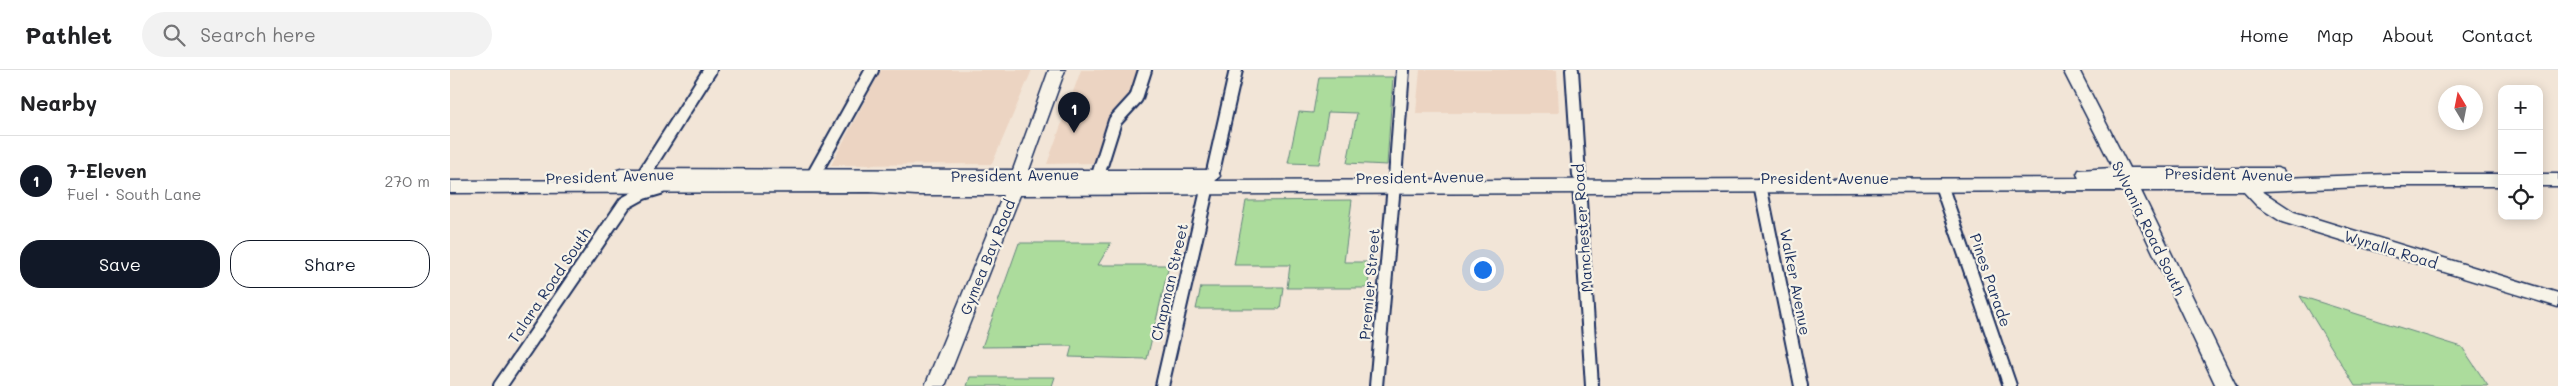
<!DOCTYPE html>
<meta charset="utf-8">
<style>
:root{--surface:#fff;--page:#f2f2f2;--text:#202124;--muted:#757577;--line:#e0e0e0;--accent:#111827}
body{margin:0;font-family:Mali,sans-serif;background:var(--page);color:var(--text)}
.controls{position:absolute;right:15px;top:15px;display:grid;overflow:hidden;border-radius:10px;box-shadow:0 2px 12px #0003}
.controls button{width:45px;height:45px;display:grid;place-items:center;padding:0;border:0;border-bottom:1px solid var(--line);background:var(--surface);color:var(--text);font:25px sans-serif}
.compass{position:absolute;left:1988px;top:15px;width:45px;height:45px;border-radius:50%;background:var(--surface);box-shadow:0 2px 12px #0003;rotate:350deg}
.you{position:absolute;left:1032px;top:199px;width:18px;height:18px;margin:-12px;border:4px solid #fff;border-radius:50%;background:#1a73e8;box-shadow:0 0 0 8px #1a73e833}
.badge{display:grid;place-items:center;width:32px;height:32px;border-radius:50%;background:var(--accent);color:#fff;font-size:16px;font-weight:700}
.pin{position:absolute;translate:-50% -41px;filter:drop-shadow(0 1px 2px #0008)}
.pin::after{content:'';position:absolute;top:26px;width:18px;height:15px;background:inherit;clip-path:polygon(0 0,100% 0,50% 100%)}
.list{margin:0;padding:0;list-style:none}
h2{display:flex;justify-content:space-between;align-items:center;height:65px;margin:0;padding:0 20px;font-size:21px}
h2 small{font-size:16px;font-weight:400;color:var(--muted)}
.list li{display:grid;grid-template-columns:32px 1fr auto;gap:15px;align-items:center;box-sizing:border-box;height:90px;padding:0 20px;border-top:1px solid var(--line)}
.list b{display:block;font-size:19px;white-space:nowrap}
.list p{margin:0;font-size:16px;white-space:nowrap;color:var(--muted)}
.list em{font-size:16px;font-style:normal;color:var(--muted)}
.actions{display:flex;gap:10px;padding:15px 20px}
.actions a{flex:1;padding:11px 0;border:1px solid var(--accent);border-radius:20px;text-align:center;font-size:18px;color:var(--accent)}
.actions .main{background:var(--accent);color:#fff}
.icon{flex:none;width:28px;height:28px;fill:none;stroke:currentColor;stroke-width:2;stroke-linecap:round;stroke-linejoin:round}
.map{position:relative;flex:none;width:2108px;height:316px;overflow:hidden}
header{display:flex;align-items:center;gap:30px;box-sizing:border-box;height:70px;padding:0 25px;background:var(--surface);border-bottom:1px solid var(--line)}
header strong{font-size:24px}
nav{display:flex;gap:28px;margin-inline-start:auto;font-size:18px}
.search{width:350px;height:45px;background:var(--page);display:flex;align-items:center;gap:12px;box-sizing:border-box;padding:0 18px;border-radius:28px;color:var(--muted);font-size:19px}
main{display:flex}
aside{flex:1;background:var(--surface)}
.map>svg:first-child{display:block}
</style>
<header>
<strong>Pathlet</strong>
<div class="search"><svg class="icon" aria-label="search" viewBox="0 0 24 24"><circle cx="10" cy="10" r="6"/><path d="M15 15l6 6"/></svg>Search here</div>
<nav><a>Home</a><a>Map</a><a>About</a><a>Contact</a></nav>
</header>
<main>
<aside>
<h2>Nearby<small></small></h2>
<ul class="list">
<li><span class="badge">1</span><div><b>7-Eleven</b><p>Fuel · South Lane</p></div><em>270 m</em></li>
</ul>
<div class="actions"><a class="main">Save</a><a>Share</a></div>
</aside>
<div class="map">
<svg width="2108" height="316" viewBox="0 0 2108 316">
<rect width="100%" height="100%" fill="#f2e5d7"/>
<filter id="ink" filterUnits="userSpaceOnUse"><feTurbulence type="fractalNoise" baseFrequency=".02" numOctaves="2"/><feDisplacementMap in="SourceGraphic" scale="10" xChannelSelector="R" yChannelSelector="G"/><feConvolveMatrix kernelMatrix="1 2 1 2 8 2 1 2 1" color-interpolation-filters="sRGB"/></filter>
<g filter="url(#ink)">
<path fill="#ecd4c2" d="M 431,0 L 582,0 L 542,94 L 381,95 Z
M 631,0 L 690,0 L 682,26 L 663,42 L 646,93 L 597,94 Z
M 970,0 L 1107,0 L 1109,43 L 966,43 Z"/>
<path fill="#acdc9c" stroke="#64867d" d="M 869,7 L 943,7 L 937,95 L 897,93 L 907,43 L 878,42 L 869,94 L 838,93 L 849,42 L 863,43 Z
M 902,130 L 894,192 L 920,192 L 918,218 L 837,218 L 840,195 L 784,195 L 796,131 Z
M 569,173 L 661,173 L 648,195 L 719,195 L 697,289 L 619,287 L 622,276 L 532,277 Z
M 751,217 L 833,217 L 830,239 L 746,239 Z
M 1850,226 L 2012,277 L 2038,316 L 1905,316 Z
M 520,307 L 605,307 L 602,316 L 517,316 Z"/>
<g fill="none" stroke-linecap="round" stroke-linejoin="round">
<g stroke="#1b2f5e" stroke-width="16">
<path id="street" d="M 1122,0 L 1129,105
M 194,104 L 260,0
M 364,104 L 422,0
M 648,105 L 665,51 L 686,28 L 695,0
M 762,106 L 786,0
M 945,108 L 953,0
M 1129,115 L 1142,316
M 1310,115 L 1351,316
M 1491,115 L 1560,316
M 50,316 L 175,133 L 193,123 L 210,118
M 712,316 L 758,116
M 926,316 L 944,115"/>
</g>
<g stroke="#1b2f5e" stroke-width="3">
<path id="secondary" d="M 599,0 L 615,0 L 579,100 L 762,100 L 768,102 L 770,106 L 764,111 L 1629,108 L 1627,104 L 1629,100 L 1663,98 L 1613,0 L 1629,0 L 1679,98 L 1827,98 L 1833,100 L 1835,104 L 1833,108 L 1939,104 L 2052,104 L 2052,116 L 1939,116 L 1812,121 L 1844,142 L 2108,223 L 2108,237 L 1832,152 L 1807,136 L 1793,121 L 1691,121 L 1786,316 L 1766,316 L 1674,121 L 570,125 L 495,316 L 475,316 L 553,125 L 466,125 L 420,122 L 0,123 L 0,111 L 169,110 L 163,105 L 165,101 L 171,99 L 563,100 Z
M 2089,104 L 2108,104 L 2108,116 L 2089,116 Z"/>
</g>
<use href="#street" stroke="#f7f3e8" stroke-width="12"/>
<use href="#secondary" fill="#f7f3e8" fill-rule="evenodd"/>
</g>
</g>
<g text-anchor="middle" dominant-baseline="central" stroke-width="4.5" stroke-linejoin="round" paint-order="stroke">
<g font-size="15" fill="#1b2f5e" stroke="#f7f3e8">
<text transform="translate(1779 104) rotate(1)">President Avenue</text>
<text transform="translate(565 105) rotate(-1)">President Avenue</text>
<text transform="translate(160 106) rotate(-2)">President Avenue</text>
<text transform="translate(970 107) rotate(-1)">President Avenue</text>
<text x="1375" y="108">President Avenue</text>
<text transform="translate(1132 158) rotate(-94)">Manchester Road</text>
<text transform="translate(1699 158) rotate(64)">Sylvania Road South</text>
<text transform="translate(1941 179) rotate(17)">Wyralla Road</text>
<text transform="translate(537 187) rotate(-68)">Gymea Bay Road</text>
<text transform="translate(1541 210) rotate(71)">Pines Parade</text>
<text transform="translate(719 212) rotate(-77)">Chapman Street</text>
<text transform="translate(1346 212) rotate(79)">Walker Avenue</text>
<text transform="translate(919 214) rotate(-85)">Premier Street</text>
<text transform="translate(99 215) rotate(-56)">Talara Road South</text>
</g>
</g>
</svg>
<div class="controls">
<button>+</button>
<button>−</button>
<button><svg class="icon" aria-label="locate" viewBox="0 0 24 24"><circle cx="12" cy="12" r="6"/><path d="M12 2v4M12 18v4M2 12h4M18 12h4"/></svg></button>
</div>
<svg class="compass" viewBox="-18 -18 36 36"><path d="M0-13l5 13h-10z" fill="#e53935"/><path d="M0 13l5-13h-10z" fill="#757577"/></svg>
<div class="you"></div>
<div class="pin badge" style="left:624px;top:63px">1</div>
</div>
</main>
